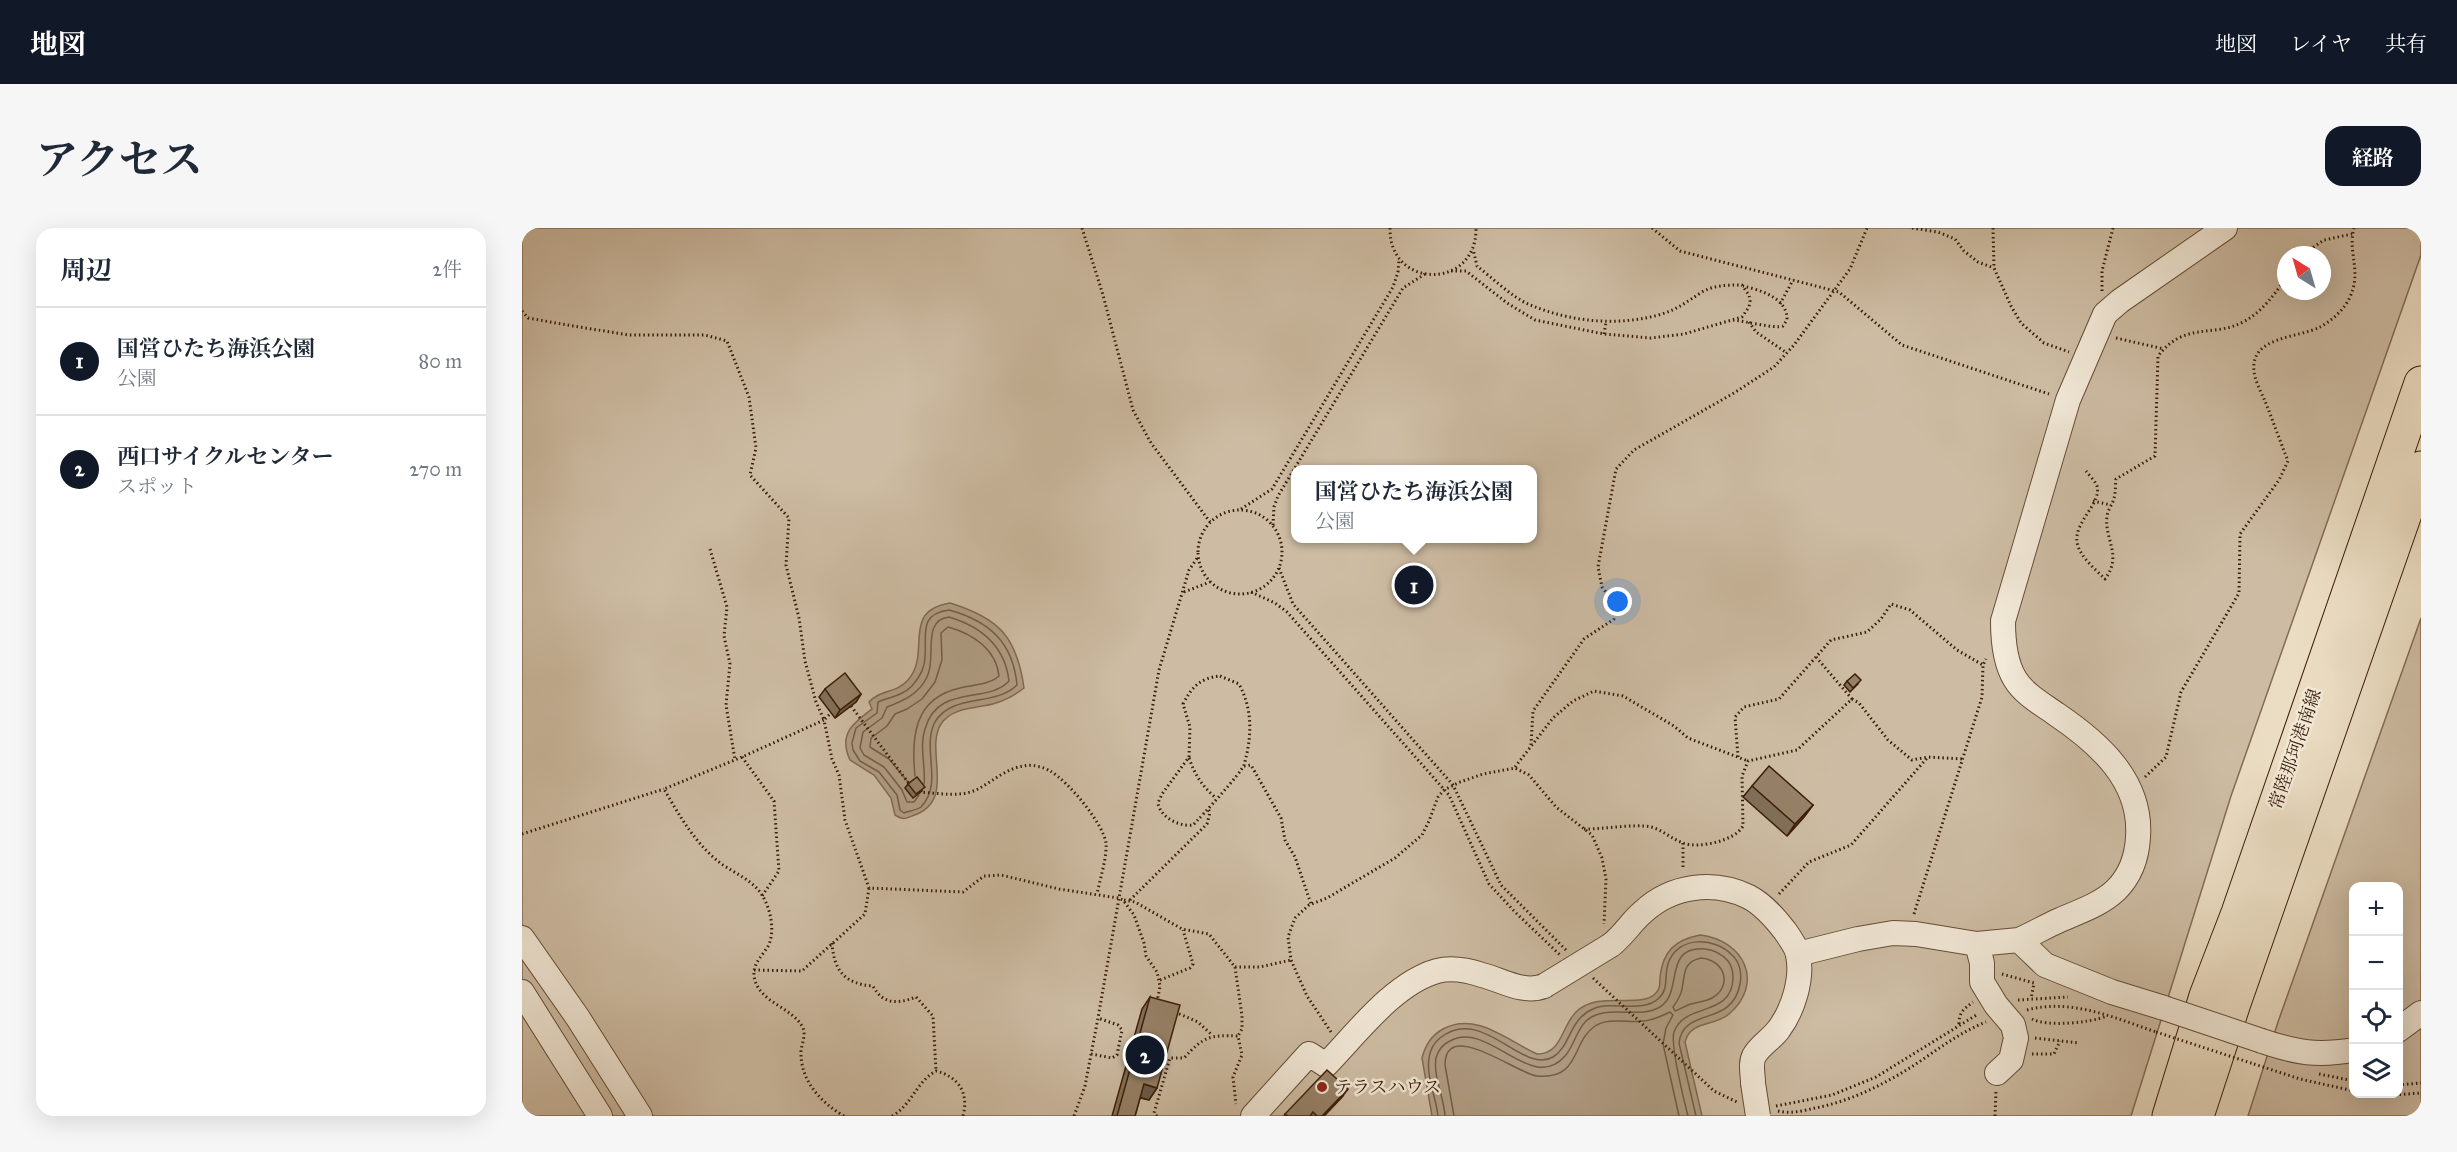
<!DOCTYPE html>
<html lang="ja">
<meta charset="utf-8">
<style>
:root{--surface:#fff;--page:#f6f6f7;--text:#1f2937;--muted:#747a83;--line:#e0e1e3;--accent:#111827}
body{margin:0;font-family:"IM FELL Great Primer","Noto Serif JP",serif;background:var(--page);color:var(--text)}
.controls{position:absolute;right:18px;bottom:18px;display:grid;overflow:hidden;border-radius:12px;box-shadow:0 6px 24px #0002}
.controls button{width:54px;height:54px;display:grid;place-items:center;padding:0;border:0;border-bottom:2px solid var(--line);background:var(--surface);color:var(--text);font:30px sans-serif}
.compass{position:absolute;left:1755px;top:18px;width:54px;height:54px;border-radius:50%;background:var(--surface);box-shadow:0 6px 24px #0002;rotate:323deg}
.you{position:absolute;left:1096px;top:374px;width:21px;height:21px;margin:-15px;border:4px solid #fff;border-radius:50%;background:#1a73e8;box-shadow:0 0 0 9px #1a73e833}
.badge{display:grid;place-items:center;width:39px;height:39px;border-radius:50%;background:var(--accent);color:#fff;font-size:20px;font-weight:700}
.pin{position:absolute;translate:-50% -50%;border:3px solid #fff;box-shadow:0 2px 6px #0006}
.popup{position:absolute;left:769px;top:237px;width:246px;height:78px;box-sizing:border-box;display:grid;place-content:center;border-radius:12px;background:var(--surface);filter:drop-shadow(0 2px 4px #0005);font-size:20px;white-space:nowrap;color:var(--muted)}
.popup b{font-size:22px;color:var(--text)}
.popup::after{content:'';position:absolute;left:50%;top:100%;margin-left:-12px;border:12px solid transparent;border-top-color:var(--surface)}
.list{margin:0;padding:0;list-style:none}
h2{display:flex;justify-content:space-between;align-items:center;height:78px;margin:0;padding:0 24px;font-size:26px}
h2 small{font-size:20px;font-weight:400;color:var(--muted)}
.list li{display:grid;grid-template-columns:39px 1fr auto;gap:18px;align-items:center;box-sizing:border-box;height:108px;padding:0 24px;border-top:2px solid var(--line)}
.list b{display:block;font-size:22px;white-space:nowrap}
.list p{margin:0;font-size:20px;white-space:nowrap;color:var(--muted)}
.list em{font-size:20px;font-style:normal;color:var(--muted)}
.icon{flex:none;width:33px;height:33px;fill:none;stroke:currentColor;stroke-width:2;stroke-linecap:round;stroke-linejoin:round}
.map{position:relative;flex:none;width:1899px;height:888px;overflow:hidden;border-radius:18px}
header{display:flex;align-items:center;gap:36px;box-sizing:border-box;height:84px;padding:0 30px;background:var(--accent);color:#fff}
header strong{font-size:28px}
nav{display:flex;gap:33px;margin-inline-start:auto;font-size:21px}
.intro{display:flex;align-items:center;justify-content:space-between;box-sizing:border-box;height:144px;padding:0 36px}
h1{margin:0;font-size:42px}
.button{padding:15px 27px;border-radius:18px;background:var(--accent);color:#fff;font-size:21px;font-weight:700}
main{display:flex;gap:36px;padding:0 36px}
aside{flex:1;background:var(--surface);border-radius:18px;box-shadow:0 6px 24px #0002}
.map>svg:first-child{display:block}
</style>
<header>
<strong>地図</strong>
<nav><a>地図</a><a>レイヤ</a><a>共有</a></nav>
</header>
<div class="intro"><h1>アクセス</h1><a class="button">経路</a></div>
<main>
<aside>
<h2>周辺<small>2件</small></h2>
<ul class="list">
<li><span class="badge">1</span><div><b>国営ひたち海浜公園</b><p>公園</p></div><em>80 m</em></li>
<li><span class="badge">2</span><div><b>西口サイクルセンター</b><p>スポット</p></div><em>270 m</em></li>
</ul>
</aside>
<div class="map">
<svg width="1899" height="888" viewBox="0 0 1899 888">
<rect width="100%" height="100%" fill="#ebddc3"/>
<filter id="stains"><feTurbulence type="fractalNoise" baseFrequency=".00333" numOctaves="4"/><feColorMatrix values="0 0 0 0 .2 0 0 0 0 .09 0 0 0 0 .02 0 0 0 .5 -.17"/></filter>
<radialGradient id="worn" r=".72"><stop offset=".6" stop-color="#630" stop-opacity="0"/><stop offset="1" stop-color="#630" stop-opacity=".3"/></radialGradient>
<path fill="#cdbca3" stroke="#846c54" stroke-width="1.5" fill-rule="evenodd" d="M 0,0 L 1899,0 L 1899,27 L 1709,568 L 1609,888 L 0,888 ZM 1764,27 L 1800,27 L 1800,63 L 1764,63 ZM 774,242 L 1010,242 L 1010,310 L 774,310 Z
M 1899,390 L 1899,888 L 1726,888 L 1756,794 ZM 1832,658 L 1876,658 L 1876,866 L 1832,866 Z"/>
<path fill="#af9c83" stroke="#806951" stroke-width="1.5" d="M 428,375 C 477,390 495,409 502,460 C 493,467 484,472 474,475 C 456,481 431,478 419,496 C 402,522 436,574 390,588 C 383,591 381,592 373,587 L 369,570 L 352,547 L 328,532 C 316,506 331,495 350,481 L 347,474 C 357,462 375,465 386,452 C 410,425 378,383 428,375 Z
M 1178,707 C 1222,712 1243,755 1207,786 C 1192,799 1169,792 1163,814 L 1180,888 L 910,888 L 900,830 C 903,818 910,807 921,801 C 954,783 986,813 1015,826 C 1040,826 1039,799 1054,784 C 1077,762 1117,781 1133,766 C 1138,762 1138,756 1138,749 C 1141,723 1153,712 1178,707 Z"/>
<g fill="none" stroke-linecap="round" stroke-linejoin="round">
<path stroke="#745c44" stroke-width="1.5" d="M 427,382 C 467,393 491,414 495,457 C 473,479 430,465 413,494 C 399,520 422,555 399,579 C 395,582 387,583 382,585 L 378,582 L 375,567 L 357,544 L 338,533 L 331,522 L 330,515 L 334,500 L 355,485 L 356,474 C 368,469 380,468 390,458 C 397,450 403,439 403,429 C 405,407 396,386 427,382 Z
M 386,554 L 367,531 L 348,519 L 349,510 L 365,498 L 373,486 L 385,481 L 400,471 L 413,454 L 420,432 L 419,405 L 426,399 C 451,406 474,421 477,448 C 467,457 450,457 438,460 C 392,470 389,509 393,548
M 397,567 L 392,574 L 385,574 L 380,562 L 362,539 L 342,527 L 338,520 L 341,504 L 360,490 L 365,479 C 381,473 397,466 405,449 C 415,430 399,392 427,389 C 460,399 483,418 487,453 C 465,477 416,455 403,501 C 397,518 404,538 402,556
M 1179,730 C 1203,732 1211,758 1190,770 C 1183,774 1174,774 1166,777 C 1161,779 1157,782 1153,783 L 1151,779 C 1155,773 1159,768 1160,761 C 1163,745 1161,734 1179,730 Z
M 916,888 C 914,869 904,849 907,830 C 908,822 912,815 918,810 C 960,776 1000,847 1031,829 C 1049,818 1047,791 1071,781 C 1090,772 1121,786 1137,770 C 1147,761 1142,748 1146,736 C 1155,707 1193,709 1210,727 C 1218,734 1220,746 1218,756 C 1210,800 1161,778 1157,815 L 1174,888
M 923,888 C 922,869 911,849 914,830 C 916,823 921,816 928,813 C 966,791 1009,867 1043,828 C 1052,818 1054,803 1064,793 C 1084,775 1116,792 1138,779 C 1162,764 1140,718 1183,721 C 1192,722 1200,726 1206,733 C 1210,738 1211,744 1211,750 C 1210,790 1162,774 1152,804 C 1148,816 1162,873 1166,888
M 932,888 L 923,837 C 923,789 997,847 1015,848 C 1059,852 1049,814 1073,798 C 1086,789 1107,795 1122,793 C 1132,792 1140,788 1148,784 L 1151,787 L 1144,800 L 1141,816 L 1157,888"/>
<g stroke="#664d35" stroke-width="26">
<path id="minor" d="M 0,710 L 56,790 L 118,888
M 1497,712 C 1511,706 1524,698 1538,692 C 1558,683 1578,677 1594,662 C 1609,647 1615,629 1616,609 C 1620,553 1577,515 1534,486 C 1520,476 1502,466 1493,451 C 1483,435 1481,412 1481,393 L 1546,172 L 1583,86 L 1598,73 L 1703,0
M 1455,716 L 1460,735 L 1460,754 L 1474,777 L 1491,797 L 1494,810 L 1489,832 L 1475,845
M 1089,717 C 1102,707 1109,694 1121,684 C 1150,657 1192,652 1227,669 C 1242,677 1253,690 1263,703 C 1268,710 1275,720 1276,727 C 1281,751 1271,782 1257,801 C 1250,811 1238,817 1232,828 C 1228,836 1231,846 1231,855
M 1276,726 L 1336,711 L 1371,705 L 1394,706 L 1455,716 L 1497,712 L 1523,737 L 1590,764 L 1642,780
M 0,764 L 78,888
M 1876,802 L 1899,785
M 1740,813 C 1775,825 1795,828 1832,822
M 731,888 L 787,826 L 804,837 C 834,806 872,755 915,743 C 930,739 945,742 960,747 C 980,752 1001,766 1022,758"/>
</g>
<g stroke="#3a1d06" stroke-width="35">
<path id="highway" d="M 1647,888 L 1684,768 L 1716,685 L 1899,155
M 1675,888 L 1712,775 L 1899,240"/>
</g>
<path stroke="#3a1d06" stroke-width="3" stroke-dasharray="1.5 3" stroke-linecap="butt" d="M 560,0 L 581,67 L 611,182 L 629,215 L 688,294
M 868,0 C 867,62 955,62 954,0
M 1130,0 L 1158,23 L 1317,64 L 1380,117 L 1527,166
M 1390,0 L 1416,4 L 1433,11 L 1442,23 L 1456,34 L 1472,40
M 1471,0 L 1472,40 L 1489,78 L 1499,95 L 1522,115 L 1547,124
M 1780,27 L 1802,12 L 1830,6
M 929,43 L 944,43 L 985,75 L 1013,92 L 1082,106 L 1129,110 L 1162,106 L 1220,89 L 1227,79 L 1228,73 L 1227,67 L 1220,57 C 1206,57 1192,57 1180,64 C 1166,73 1156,81 1140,86 C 1096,99 1048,94 1006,76 C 990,69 969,49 955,38 L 951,21
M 1580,63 L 1580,43 L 1591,0
M 1258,76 L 1271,52
M 0,83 L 6,90 L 51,98 L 107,107 L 183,107 L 205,113 L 227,169 L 234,220 L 228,247 L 267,290 L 264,337 L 277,390 L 283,433 L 294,474 L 302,492 L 309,485
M 1211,92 C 1222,93 1253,101 1261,98 L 1265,92 C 1266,70 1238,62 1221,58
M 1227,94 L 1234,104 L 1265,125
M 1082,106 L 1084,94
M 1594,110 L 1642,121
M 1564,243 C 1567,247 1573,253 1575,258 C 1580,275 1552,294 1555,314 C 1557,328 1573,341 1583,351 C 1601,327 1582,312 1585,288 C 1586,281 1591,276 1592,270 C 1594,264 1593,257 1594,251 L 1633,228 L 1636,128 C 1663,93 1691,110 1721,94 C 1740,84 1752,67 1764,50
M 1571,273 L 1589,277
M 719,281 L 750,261 L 871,59 L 876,44 L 877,31
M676 324a42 42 0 1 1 84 0a42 42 0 1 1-84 0Z
M 751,297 L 752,279 L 756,268 L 881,60 L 903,46
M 188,321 L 205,379 L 202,408 L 208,436 L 204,477 L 213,532
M 757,340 L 771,376 L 931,557 L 979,657 L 1044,722
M 662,364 L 688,354
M 729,364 L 753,375 L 765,384 L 927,567 L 967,656 L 993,684 L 1038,727
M 1294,429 L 1330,471
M 698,448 L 717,456 C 731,482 730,509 722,537 C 720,544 679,589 671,597 C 657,599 638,589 636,575 L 640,566 L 667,529 L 668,499 L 661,476 C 670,459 678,450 698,448 Z
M 329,478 L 388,557
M 1009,517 L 1011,483 L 1062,411 L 1092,391 L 1093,376 L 1080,359 L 1076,339 L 1094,241 L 1112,222 L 1212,165 L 1252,139 L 1272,117 L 1328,41 L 1345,0
M 220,529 L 252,573 L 257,643 L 240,668
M 1216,529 L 1213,489 L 1222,479 L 1257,471 L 1309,412 L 1345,404 L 1359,391 L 1369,376 L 1388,382 L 1435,422 L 1461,437
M 667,530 C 673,547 680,558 694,570
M 722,538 L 729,537 L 759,590 L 763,612 L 773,629 L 789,676
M 993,539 L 1031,490 L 1051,473 L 1072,463 L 1101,468 L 1152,498 L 1166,510 L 1226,533
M 1623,549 L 1644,529 L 1659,464 L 1717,365 L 1718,306 L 1757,252 L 1766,233 C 1758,213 1751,193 1743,173 C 1739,164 1733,153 1732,143 C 1728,108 1777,110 1798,99 C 1809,93 1821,83 1827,71 C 1841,43 1825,26 1832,0
M 397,564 C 417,565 438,570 456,561 C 471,553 485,540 502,538 C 510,536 521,539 528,543 C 546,553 581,595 584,615 C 585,630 578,651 575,666
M 1062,601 C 1082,601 1103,597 1123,598 C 1138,599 1147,610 1161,615 C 1176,621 1213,613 1221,598 L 1220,548 L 1226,533 L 1275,522 L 1330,471 L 1337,475 L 1366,512 L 1390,532 L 1406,529
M 0,606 L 142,561
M 1161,615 L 1161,642
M 1257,666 L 1287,634 L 1329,617 L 1406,529 L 1441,531
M 602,672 L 613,674 L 660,701 L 687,706 L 713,739 L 720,788 L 720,801 L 716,808
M 608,672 L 685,596 L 688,584 L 686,581
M 1392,686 L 1460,469 L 1461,437 L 1464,431
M 310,715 C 312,743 323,756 351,758 C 361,777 376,776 394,769 L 411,788 L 414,843
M 713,739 L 738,739 L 769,732
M 232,742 L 280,743 L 343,686 L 347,660
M 1480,746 L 1512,755 L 1509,771
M 1071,750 L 1192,863 L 1215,874
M 638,752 L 668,740 L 671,736 L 661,702
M 1496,772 L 1546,769
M 1505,782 C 1549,770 1593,790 1634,804
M 653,784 L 676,794 L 690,807
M 1510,791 C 1525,799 1568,795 1585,788
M 1437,796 C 1437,784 1442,781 1451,774
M 809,804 L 785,768 L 769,732 L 766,709 L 773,690 L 787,677 L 805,670 L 873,630 L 900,607 L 907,593 L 916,569 L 922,562 L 938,554 L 961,546 L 993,540 L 1007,547 L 1034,579 L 1070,607 L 1080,630 L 1084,651 L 1082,696
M 1513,810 L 1557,815
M 569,826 L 590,830 L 595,827 L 600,802 L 596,797 L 576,790
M 1510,826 L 1532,826 L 1538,813
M 1732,836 L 1778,851 L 1832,863
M 1797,846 L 1832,853
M 1876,857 L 1899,855
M 1855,866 L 1871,867 L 1899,865
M 1254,878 L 1310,867 L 1354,849 L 1456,786
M 1256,883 C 1268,886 1281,883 1293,880 C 1330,873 1365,855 1397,834 C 1419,819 1439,804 1464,794
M 322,888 C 298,874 278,852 279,823 C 280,815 284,807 281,800 C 271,779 236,775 232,748 C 231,736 239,729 245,720 C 254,706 249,681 240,667 C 230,651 211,645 197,634 C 173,615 157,587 142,561 L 220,529 L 302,492 L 310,531 L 317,547 L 323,592 L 347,660 L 441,664 L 462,648 L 479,647 L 537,661 L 596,670 L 601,672 L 612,687 L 622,715 L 624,728 L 635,744 L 638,758 L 636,769 L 638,773
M 370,888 C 390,877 394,854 414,843 C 437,849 447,865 441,888
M 552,888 L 563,858 L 576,790 L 637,442 L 667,342 L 676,329
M 635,888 L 632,885 L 648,830 L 662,830 C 682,808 688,807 716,808 L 720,827 L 711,849 L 714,876
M 1473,888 L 1474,863"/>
<use href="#minor" stroke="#f2e9d8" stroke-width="24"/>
<use href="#highway" stroke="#ebddc3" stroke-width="33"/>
<g stroke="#664d35" stroke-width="26" stroke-linecap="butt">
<path id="minor-bridge" d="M 1022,758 L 1089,717
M 1642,780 L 1740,813
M 1231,855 L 1236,888"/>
</g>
<path stroke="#3a1d06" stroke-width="3" stroke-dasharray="1.5 3" stroke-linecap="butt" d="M 1634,804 L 1732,836"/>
<use href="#minor-bridge" stroke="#f2e9d8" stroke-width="24"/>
</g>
<path fill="#816f59" stroke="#3a1d06" stroke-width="1.5" d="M 1325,453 L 1336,456 L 1328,464 L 1322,457 Z
M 303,461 L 339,466 L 334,474 L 313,490 L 297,469 Z
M 386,556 L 400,563 L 391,570 L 383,560 Z
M 1230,558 L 1291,577 L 1282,589 L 1265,608 L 1221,569 Z
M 628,769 L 635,860 L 627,872 L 618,870 L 613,888 L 590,888 L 620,781 Z
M 820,869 L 802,888 L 762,888 L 763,886 Z"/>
<path fill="#695a49" stroke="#3a1d06" stroke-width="1.5" d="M 339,466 L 334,474 L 313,490 L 318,482 Z
M 1291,577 L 1282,589 L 1265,608 L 1273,596 Z
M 622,856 L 635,860 L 627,872 L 613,868 Z
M 826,861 L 820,869 L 802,888 L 800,888 Z"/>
<path fill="#968168" stroke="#3a1d06" stroke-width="1.5" d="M 323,445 L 339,466 L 318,482 L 303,461 Z
M 1333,446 L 1339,452 L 1331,460 L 1325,453 Z
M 1247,538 L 1291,577 L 1273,596 L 1230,558 Z
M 395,549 L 403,559 L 394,566 L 386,556 Z
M 628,769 L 658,777 L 635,860 L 622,856 L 613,888 L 595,888 Z
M 805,842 L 826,861 L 800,888 L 795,888 L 791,884 L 788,888 L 766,888 L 763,886 Z"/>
<circle fill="#8f2418" stroke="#f2e9d8" stroke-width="2" cx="800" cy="859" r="6"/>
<g text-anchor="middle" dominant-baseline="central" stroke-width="5" stroke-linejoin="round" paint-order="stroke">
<g font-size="18" fill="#3a1d06" stroke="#f2e9d8">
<text transform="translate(1773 521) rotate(-71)">常陸那珂港南線</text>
</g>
<g font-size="18" fill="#3a1d06" stroke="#f2e9d8" text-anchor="start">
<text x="812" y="859">テラスハウス</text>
</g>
</g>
<rect width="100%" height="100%" filter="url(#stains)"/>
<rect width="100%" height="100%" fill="url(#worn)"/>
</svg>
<div class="controls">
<button>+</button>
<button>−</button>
<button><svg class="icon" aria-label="locate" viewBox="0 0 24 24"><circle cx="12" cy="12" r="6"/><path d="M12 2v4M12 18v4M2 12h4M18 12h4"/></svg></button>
<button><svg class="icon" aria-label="layers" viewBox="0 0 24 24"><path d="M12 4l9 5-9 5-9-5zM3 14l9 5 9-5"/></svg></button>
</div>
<svg class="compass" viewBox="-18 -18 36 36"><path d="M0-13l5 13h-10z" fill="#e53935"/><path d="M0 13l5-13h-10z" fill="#747a83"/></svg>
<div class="you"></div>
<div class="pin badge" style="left:892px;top:357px">1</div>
<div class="popup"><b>国営ひたち海浜公園</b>公園</div>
<div class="pin badge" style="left:623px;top:827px">2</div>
</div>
</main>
